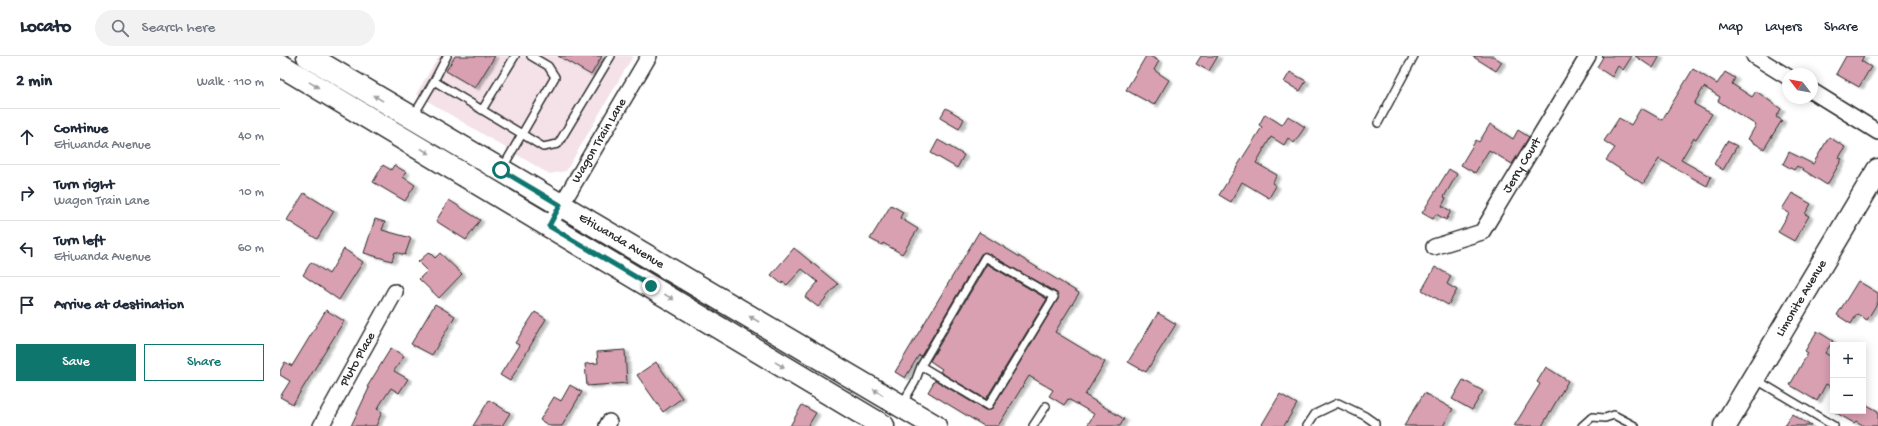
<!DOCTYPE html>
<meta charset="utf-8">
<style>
:root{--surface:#fff;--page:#f2f2f3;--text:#1f2937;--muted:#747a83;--line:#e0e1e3;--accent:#0f766e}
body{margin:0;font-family:"Gochi Hand",sans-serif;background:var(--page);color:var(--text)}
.controls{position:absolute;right:12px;bottom:12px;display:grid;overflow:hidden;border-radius:0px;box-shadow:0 2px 10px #0003}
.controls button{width:36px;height:36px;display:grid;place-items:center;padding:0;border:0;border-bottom:1px solid var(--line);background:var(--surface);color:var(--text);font:20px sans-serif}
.compass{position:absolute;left:1502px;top:12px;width:36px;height:36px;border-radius:50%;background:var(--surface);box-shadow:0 2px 10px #0003;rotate:301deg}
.stop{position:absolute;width:12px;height:12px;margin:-9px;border:3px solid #0f766e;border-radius:50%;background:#fff}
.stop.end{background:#0f766e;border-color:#fff;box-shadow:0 1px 4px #0008}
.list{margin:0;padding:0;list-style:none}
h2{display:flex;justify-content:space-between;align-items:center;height:52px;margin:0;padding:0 16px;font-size:17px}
h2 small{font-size:13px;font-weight:400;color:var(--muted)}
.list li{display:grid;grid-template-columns:26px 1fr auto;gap:12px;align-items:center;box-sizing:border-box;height:56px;padding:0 16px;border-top:1px solid var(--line)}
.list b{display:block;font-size:15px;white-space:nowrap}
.list p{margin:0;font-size:13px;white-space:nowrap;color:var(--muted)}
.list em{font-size:13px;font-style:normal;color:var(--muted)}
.actions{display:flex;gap:8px;padding:12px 16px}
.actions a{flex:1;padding:9px 0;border:1px solid var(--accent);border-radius:0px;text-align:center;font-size:14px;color:var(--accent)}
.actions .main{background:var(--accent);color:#fff}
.icon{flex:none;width:22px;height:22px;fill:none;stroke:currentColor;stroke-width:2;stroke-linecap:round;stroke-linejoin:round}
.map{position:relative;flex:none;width:1598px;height:370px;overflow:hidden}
header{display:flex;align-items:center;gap:24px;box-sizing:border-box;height:56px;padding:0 20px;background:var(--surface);border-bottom:1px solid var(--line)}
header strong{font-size:19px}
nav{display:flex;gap:22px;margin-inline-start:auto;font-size:14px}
.search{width:280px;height:36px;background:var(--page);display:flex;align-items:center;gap:10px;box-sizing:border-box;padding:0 14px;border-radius:22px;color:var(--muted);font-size:15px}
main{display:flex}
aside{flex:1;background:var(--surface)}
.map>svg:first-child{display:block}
</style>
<header>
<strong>Locato</strong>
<div class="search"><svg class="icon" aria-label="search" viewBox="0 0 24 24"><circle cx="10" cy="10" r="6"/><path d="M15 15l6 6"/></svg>Search here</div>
<nav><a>Map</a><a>Layers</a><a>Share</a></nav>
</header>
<main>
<aside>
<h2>2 min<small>Walk · 110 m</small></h2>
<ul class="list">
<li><svg class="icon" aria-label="ahead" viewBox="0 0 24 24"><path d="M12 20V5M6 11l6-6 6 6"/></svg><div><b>Continue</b><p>Etiwanda Avenue</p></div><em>40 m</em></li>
<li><svg class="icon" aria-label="right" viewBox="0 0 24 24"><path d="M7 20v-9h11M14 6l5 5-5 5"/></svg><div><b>Turn right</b><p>Wagon Train Lane</p></div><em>10 m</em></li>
<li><svg class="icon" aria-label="left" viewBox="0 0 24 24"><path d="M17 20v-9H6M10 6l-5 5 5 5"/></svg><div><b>Turn left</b><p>Etiwanda Avenue</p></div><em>60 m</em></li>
<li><svg class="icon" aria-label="arrive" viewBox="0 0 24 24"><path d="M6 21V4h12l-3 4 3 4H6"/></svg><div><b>Arrive at destination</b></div></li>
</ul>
<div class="actions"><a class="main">Save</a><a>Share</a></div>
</aside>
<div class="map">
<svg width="1598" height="370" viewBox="0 0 1598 370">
<defs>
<filter id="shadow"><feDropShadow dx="4" dy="2" stdDeviation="1" flood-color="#0004"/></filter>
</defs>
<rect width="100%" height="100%" fill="#fff"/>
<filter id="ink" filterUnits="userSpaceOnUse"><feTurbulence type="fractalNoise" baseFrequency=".025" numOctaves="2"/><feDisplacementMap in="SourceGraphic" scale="8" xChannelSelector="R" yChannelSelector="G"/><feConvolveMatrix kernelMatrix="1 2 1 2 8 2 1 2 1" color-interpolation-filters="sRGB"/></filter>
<g filter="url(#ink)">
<path fill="#f4e2e8" d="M 159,0 L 353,0 L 286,115 L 269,118 L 136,38 Z"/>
<path fill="#d9a0b2" stroke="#2b2b2b" filter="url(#shadow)" d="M 175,0 L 215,0 L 195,32 L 166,15 Z
M 278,0 L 322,0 L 311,19 Z
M 866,0 L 870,0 L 879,5 L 874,14 L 889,24 L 874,49 L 846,34 Z
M 921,0 L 938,0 L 929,15 L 916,8 Z
M 1192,0 L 1213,0 L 1222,6 L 1216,15 Z
M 1322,0 L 1352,0 L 1343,14 L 1338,10 L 1332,21 L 1317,11 L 1323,1 Z
M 1355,0 L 1380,0 L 1373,12 Z
M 1566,0 L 1584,0 L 1581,5 L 1591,11 L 1579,31 L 1556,18 Z
M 1413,13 L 1437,28 L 1445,16 L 1455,22 L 1452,28 L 1472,41 L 1476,35 L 1501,53 L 1496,61 L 1502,64 L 1484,93 L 1468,83 L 1476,69 L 1438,45 L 1440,41 L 1424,31 L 1414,48 L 1432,58 L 1416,83 L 1414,82 L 1401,104 L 1431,121 L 1427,130 L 1379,103 L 1363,128 L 1326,104 L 1335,92 L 1324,85 L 1339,62 L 1351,69 L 1361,52 L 1382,64 Z
M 1010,16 L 1026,25 L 1020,35 L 1004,26 Z
M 666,52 L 684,63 L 679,73 L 660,62 Z
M 985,58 L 1002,69 L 1008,60 L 1025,71 L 1014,87 L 1008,82 L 1004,89 L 991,81 L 976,107 L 997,119 L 992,127 L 996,130 L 989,142 L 962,126 L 951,146 L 939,139 L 982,71 L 979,69 Z
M 1210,68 L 1233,83 L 1238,74 L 1249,81 L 1232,108 L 1209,94 L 1195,117 L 1181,109 L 1196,84 L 1199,86 Z
M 1549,81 L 1565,91 L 1559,102 L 1562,103 L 1547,129 L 1517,110 L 1514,114 L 1503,108 L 1509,96 L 1533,108 Z
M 658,84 L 684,99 L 677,112 L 651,97 Z
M 1447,85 L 1457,90 L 1443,114 L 1434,108 Z
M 103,109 L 111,114 L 114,109 L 126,116 L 123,121 L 135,129 L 125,145 L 93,126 Z
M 1169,113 L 1177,118 L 1164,141 L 1166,142 L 1162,150 L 1171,155 L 1166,164 L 1156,158 L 1153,163 L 1142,157 Z
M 24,137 L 54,155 L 37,183 L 7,164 Z
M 1512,137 L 1531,148 L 1525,158 L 1529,160 L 1514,185 L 1498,176 L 1509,157 L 1502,153 Z
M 169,144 L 200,164 L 186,184 L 156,165 Z
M 611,149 L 623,156 L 620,162 L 638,173 L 622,198 L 603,187 L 602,189 L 590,183 Z
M 95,163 L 105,166 L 102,174 L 131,182 L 125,199 L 115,196 L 112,205 L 84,197 Z
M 699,176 L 799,237 L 775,276 L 825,306 L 805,339 L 844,363 L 840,370 L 807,370 L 814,358 L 788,343 L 784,349 L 769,340 L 773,334 L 749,320 L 718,370 L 704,370 L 648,336 L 655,324 L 705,354 L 711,354 L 778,243 L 777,237 L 705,196 L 701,198 L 641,300 L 639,299 L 625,322 L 615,316 Z
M 514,192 L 558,228 L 538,251 L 525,241 L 538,226 L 522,213 L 507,229 L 503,226 L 502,228 L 491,219 Z
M 64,193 L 83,206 L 59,244 L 23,219 L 31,206 L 49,218 Z
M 149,196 L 155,202 L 160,197 L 182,218 L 159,242 L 139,223 L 147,215 L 138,206 Z
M 707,208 L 767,243 L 706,343 L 660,316 L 662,313 L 650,305 Z
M 1155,211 L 1171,220 L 1167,228 L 1177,234 L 1168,249 L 1142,234 Z
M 1578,225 L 1598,237 L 1598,246 L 1587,264 L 1577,258 L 1571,268 L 1557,259 Z
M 155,248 L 175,260 L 152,299 L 131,288 Z
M 46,254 L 64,265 L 13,348 L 0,341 L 10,325 L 0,319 L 0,315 L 5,306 L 12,310 Z
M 255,256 L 266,263 L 230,325 L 220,319 L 239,289 L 235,287 Z
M 878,257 L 896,268 L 866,316 L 848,306 Z
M 1537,275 L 1553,285 L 1545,297 L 1553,302 L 1553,332 L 1546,328 L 1537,345 L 1510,329 L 1528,297 L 1525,295 Z
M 111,292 L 124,300 L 114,315 L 128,323 L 119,337 L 111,332 L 97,353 L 102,356 L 96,370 L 71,370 L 89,332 L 87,331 Z
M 345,294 L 347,327 L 307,330 L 305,308 L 318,307 L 317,296 Z
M 376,306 L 402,342 L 383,356 L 357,319 Z
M 1266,311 L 1288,325 L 1262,370 L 1234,370 L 1260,328 L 1257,326 Z
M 1183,324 L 1203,335 L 1192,354 L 1172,343 Z
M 290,329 L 302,336 L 282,370 L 270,370 L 260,364 L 274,341 L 281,345 Z
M 1144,337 L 1173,353 L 1163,370 L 1124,370 Z
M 1000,338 L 1017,348 L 1004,370 L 981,370 Z
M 209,344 L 230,357 L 222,370 L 193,370 Z
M 1583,347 L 1598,355 L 1598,370 L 1584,370 L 1576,365 L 1574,367 L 1553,355 L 1583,355 Z
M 522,349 L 536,357 L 528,370 L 510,370 Z
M 1512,358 L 1531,370 L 1504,370 Z"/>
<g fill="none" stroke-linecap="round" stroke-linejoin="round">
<g stroke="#2b2b2b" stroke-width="10">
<path id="service" d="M 251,0 L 268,10 L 275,21 L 242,78 L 263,91 L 278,88 L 331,0
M 154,25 L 167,0
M 202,54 L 235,0
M 134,59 L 154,25 L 242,78 L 222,113
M 1098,67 L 1134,0
M 1475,323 L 1554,370
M 622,348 L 635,326 L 641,310 L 705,201 L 774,241 L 708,350 L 641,310
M 753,370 L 766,350
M 1027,370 L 1035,358 L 1058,347 L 1085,360 L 1095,367 L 1095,370
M 1302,370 L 1312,361 L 1325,362 L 1334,359 L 1355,370"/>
</g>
<g stroke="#2b2b2b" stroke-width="18">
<g id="minor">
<path d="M 1474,0 L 1508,21"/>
<path d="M 1532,35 L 1598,76"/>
<path id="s1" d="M 269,170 L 369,0"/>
<path id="s2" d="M 1154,191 L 1202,176 L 1308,0"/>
<path id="s3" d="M 41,370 L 115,236"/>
<path d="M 327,370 L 329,366"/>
</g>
</g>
<g stroke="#2b2b2b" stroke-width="25">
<g id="primary">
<path id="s4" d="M 28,0 L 655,370"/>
<path d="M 0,9 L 603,370"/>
<path id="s5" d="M 1445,370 L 1598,114"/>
</g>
</g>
<use href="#service" stroke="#fff" stroke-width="7"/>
<use href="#minor" stroke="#fff" stroke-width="15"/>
<use href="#primary" stroke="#fff" stroke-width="22"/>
</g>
<defs><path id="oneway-solid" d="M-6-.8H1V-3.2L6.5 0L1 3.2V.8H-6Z"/></defs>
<g fill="#a0a0a0">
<use href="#oneway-solid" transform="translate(34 29) rotate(31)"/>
<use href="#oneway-solid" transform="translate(98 42) rotate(-149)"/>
<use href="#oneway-solid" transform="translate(145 95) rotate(31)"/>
<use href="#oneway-solid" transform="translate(389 241) rotate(31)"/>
<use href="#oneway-solid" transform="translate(474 263) rotate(-150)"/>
<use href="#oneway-solid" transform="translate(500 309) rotate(31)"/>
<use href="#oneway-solid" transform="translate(598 336) rotate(-149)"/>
</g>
</g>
<g fill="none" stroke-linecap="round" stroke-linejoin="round" filter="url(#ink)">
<path stroke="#0f766e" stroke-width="5" d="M 221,114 L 280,149 L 269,170 L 371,230"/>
</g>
<g text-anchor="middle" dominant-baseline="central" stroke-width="3" stroke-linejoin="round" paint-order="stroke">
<g font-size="13" fill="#2b2b2b" stroke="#fff">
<text stroke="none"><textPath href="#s1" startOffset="99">Wagon Train Lane</textPath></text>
<text stroke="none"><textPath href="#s2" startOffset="128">Jerry Court</textPath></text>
<text stroke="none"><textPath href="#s4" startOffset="364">Etiwanda Avenue</textPath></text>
<text stroke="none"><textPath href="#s5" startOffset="149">Limonite Avenue</textPath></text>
<text stroke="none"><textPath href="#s3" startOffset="76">Pluto Place</textPath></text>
</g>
</g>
</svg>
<div class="controls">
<button>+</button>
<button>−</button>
</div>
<svg class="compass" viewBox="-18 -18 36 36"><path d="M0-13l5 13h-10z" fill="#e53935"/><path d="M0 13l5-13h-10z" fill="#747a83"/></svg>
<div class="stop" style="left:221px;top:114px"></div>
<div class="stop end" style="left:371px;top:230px"></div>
</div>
</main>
